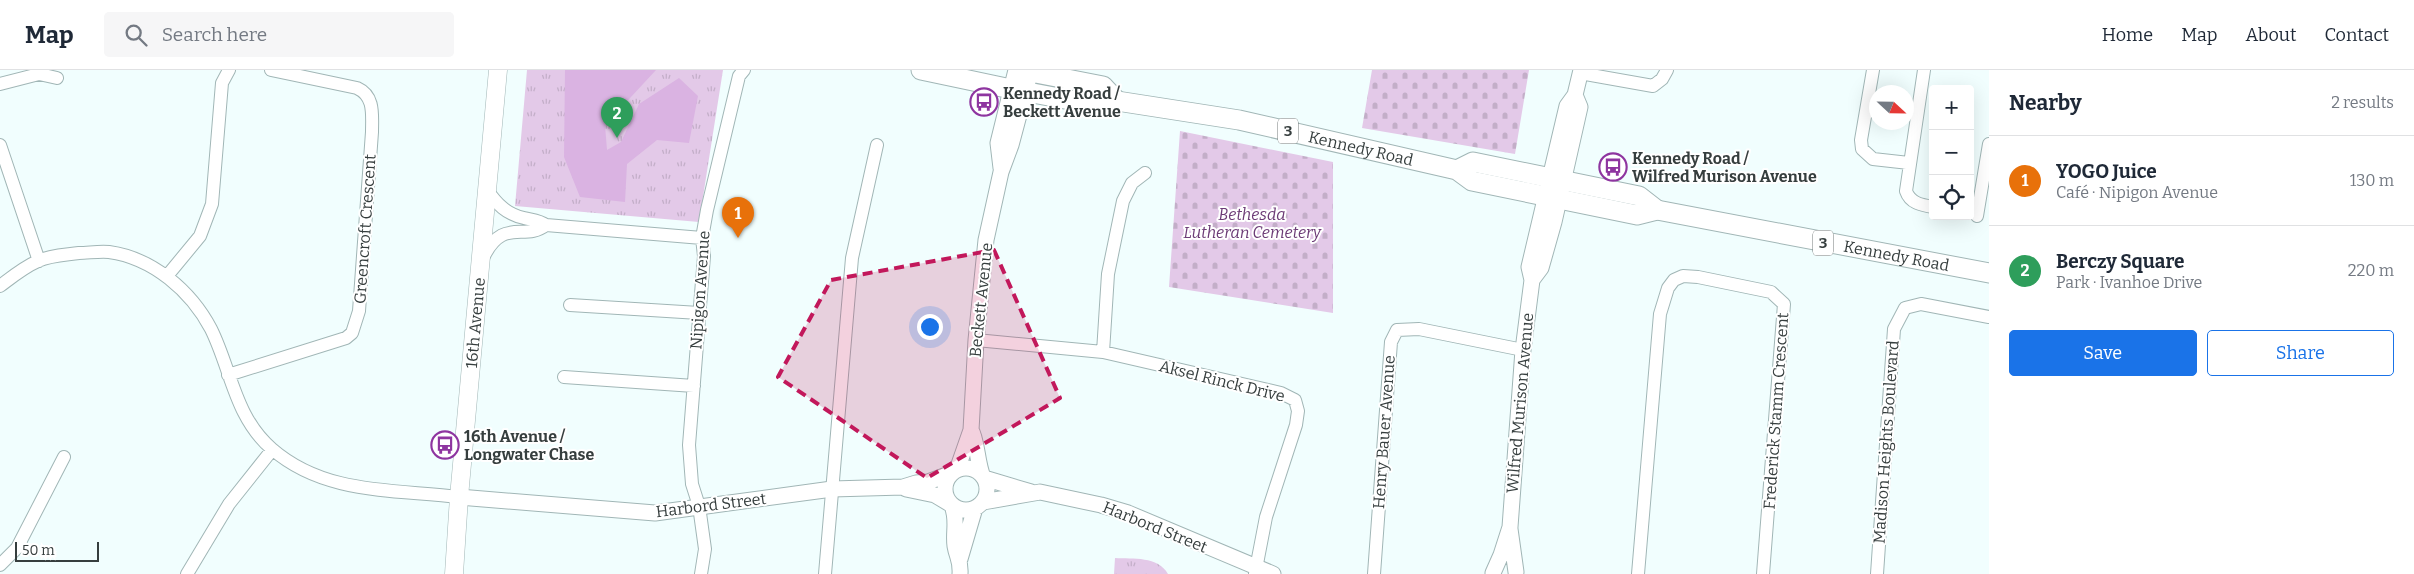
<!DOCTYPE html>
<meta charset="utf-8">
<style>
:root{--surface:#fff;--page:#f6f6f7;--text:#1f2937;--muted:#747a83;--line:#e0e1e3;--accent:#1a73e8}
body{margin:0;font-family:Bitter,serif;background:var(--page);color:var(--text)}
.controls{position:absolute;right:15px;top:15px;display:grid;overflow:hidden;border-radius:5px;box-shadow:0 5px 20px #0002}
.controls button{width:45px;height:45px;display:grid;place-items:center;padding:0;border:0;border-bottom:1px solid var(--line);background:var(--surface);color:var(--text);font:25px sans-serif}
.compass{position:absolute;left:1869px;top:15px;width:45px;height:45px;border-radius:50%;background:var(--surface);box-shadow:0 5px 20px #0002;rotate:112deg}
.scale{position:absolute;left:15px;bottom:12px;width:84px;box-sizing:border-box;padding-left:5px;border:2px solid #363e3e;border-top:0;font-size:14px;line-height:18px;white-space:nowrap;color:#363e3e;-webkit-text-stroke:4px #fff;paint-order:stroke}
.you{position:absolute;left:929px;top:256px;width:18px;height:18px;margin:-12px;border:4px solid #fff;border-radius:50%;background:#1a73e8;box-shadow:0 0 0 8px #1a73e833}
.badge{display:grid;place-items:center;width:32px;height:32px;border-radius:50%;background:var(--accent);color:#fff;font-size:16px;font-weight:700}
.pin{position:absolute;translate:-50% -41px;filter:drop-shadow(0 1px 2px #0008)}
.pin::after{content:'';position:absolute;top:26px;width:18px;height:15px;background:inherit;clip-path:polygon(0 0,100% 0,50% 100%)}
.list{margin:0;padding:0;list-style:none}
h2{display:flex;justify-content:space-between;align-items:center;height:65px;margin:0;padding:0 20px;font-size:21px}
h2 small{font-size:16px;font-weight:400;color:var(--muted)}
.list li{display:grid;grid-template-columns:32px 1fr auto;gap:15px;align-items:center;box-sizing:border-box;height:90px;padding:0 20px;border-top:1px solid var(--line)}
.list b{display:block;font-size:19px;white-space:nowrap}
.list p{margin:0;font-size:16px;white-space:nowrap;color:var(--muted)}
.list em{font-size:16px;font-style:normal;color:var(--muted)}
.actions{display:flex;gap:10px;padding:15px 20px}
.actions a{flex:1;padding:11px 0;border:1px solid var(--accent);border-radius:5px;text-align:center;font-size:18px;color:var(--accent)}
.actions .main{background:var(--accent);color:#fff}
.icon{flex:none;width:28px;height:28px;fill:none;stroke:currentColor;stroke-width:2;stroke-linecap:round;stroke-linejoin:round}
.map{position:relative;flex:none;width:1989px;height:504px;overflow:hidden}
header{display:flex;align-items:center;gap:30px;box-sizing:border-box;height:70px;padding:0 25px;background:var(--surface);border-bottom:1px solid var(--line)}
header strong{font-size:24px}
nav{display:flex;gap:28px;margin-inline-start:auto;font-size:18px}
.search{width:350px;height:45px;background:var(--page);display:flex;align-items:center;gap:12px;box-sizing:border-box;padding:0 18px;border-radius:5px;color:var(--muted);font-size:19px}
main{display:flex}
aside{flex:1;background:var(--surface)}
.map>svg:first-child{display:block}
</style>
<header>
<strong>Map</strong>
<div class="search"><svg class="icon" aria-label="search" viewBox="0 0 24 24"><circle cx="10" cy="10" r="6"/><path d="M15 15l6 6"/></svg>Search here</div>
<nav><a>Home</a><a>Map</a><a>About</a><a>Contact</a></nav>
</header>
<main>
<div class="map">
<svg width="1989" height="504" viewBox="0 0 1989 504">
<defs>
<pattern id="cemetery-stones" width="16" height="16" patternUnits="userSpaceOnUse" patternTransform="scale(1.25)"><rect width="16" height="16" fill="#e3c9e8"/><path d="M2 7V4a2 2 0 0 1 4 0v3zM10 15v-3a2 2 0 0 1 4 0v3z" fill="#c3aec8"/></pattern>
<pattern id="park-tufts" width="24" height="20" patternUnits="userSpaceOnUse" patternTransform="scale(1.25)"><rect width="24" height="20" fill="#e3c9e8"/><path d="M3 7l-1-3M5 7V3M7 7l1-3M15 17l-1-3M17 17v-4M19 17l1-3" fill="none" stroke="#c3aec8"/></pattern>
</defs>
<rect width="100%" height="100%" fill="#f1fefe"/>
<path fill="url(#cemetery-stones)" d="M 1372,0 L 1529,0 L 1515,84 L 1362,58 Z
M 1180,61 L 1333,92 L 1333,243 L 1169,217 Z"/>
<path fill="url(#park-tufts)" d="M 527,0 L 723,0 L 699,152 L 515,136 Z
M 1115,488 C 1133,489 1158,486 1168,504 L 1114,504 Z"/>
<path fill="#dab3e2" d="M 565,0 L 656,0 L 605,55 L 607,80 L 621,72 L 639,34 L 679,8 L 698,26 L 689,73 L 657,70 L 627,94 L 625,132 L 580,127 L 564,87 Z"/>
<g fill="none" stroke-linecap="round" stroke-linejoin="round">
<g stroke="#a1b6b6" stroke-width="14">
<path id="minor" d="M 1873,0 L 1861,70 L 1862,79 L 1873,89 L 1909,93
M 1924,0 L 1906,121 C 1910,133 1921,135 1933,137
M 1580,3 L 1653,16 L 1662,9 L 1667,0
M 0,14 L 39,4 L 57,8
M 0,75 L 39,191
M 487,120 C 497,134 506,144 524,148 C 532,150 539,150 546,155 L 702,168
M 1977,146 L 1989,74
M 483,188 C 503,146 524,172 546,155
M 167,206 L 200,166 L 212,134 L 222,13 L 229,0
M 0,216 C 12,207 24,197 38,191 C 51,185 65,185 79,183 C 88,183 99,181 109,182 C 153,188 191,221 211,259 C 231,299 235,348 272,379 C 325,425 394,419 459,427
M 570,235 L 699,243
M 976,270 L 1103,282 L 1281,323 L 1295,330 L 1298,341 L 1296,355 L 1266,447 L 1255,504
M 1103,282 L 1108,204 L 1123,131 L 1132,113 L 1145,103
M 228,305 L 346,268 L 352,263 L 359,241 L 372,62 C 372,45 375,26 357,18 L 271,0
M 564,307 L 694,316
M 0,495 L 17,478 L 64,387
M 187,504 L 229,434 L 272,380
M 701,504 L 705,479 L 699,436 L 692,414 L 689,375 L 704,186 L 702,168 L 707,140 L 739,6 L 744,0
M 825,504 L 852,188 L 877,75
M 1374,504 L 1391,272 L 1397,260 L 1419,259 L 1523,280
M 1638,504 L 1660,244 L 1668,218 L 1674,210 L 1683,206 L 1698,207 L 1771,222 L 1784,234 L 1763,504
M 1877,504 L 1894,259 L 1905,238 L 1921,234 L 1989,247"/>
</g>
<g stroke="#a1b6b6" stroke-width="17">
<path id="tertiary" d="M 1001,98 L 998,73 L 1016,0
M 1532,210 L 1541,198 L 1554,152 L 1580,37 L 1575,25
M 971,360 C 977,369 977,393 983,407
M945 419a21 21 0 1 1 42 0a21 21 0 1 1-42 0Z
M 957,400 L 971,360 L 976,270 L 986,170 L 1001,102 L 1011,75 L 1031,0
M 984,408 L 1031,422
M 906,419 L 935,425 L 950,434
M 459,427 L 655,443 L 832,419 L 903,417 L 916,413 L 928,412 L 952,403
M 983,432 L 1040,422 L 1101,435 L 1128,443 L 1273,504
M 952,436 C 958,450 953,462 955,476 C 957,488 961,490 960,504
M 1510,459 L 1516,502
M 960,489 L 975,438
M 1493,503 L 1501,485 L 1510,457 L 1523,280 L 1532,210 L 1529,197 L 1567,36 L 1575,25 L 1581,0"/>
</g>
<g stroke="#a1b6b6" stroke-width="19">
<g id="secondary">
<path id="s1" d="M 454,504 L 459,427 L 498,0"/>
</g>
</g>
<g stroke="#a1b6b6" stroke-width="21">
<g id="primary">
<path id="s2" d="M 921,0 L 1011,19 L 1102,36 L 1117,31 L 1239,50 L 1457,100 L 1472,111 L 1637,145 L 1657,140 L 1989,203"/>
<path d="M 1020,0 L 1103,16 L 1117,31"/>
<path d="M 1457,100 L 1473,92 L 1639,126 L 1657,140"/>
</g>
</g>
<use href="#minor" stroke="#fff" stroke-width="12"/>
<use href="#tertiary" stroke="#fff" stroke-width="15"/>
<use href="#secondary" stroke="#fff" stroke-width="18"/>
<use href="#primary" stroke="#fff" stroke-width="19"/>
</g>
<path fill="#c2185b" fill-opacity="0.2" stroke="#c2185b" stroke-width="4" stroke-dasharray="10 6" stroke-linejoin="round" d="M 994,180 L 1060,328 L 927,408 L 778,307 L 831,210 Z"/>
<defs>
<g id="bus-ring" transform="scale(1.4375)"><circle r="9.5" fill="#fff" stroke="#8e35a0" stroke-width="1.5"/><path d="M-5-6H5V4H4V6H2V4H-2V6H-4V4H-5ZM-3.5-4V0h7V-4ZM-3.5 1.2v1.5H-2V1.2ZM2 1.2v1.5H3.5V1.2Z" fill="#8e35a0"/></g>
</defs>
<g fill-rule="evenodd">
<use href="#bus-ring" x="984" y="32"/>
<use href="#bus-ring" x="1613" y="97"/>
<use href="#bus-ring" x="445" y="375"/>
</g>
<g text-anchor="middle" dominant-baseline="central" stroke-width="4" stroke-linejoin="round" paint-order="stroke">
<g fill="#fff" stroke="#727878" stroke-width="1">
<rect x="1278" y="48.5" width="20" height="25" rx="4"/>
<rect x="1813" y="160.5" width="20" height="25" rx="4"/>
</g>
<g font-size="15" font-weight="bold" fill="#363e3e">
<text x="1288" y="61">3</text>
<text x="1823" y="173">3</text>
</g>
<g font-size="16" font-weight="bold" fill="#363e3e" stroke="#fff" text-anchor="start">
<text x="1003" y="23">Kennedy Road /<tspan x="1003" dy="18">Beckett Avenue</tspan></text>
<text x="1632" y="88">Kennedy Road /<tspan x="1632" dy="18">Wilfred Murison Avenue</tspan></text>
<text x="464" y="366">16th Avenue /<tspan x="464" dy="18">Longwater Chase</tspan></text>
</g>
<g font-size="16" fill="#363e3e" stroke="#fff">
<text stroke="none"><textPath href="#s2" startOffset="449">Kennedy Road</textPath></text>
<text transform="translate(365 159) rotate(-86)">Greencroft Crescent</text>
<text stroke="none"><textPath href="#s2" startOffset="999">Kennedy Road</textPath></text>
<text transform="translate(700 220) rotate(-86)">Nipigon Avenue</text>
<text transform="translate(981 230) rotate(-84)">Beckett Avenue</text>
<text stroke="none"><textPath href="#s1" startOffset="252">16th Avenue</textPath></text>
<text transform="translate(1222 311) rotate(14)">Aksel Rinck Drive</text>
<text transform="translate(1520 333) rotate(-85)">Wilfred Murison Avenue</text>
<text transform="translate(1776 341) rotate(-86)">Frederick Stamm Crescent</text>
<text transform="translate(1384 362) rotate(-86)">Henry Bauer Avenue</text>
<text transform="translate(1886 372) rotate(-86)">Madison Heights Boulevard</text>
<text transform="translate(711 435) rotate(-7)">Harbord Street</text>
<text transform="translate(1155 457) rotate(22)">Harbord Street</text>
</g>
<g font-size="16" font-style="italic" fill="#6c3b76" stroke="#fff">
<text x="1252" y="144">Bethesda<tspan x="1252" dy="18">Lutheran Cemetery</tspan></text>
</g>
</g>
</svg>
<div class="controls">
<button>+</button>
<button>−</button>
<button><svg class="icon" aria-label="locate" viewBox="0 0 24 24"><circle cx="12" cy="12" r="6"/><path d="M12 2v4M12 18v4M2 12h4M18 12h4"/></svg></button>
</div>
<svg class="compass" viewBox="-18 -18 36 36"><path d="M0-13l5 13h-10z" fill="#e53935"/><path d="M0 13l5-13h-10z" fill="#747a83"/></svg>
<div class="scale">50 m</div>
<div class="you"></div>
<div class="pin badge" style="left:738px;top:168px;background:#e8710a">1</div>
<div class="pin badge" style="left:617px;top:68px;background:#2e9e5b">2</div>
</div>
<aside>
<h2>Nearby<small>2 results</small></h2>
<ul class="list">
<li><span class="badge" style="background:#e8710a">1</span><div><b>YOGO Juice</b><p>Café · Nipigon Avenue</p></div><em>130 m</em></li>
<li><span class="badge" style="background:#2e9e5b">2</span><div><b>Berczy Square</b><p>Park · Ivanhoe Drive</p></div><em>220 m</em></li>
</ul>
<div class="actions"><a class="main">Save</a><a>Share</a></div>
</aside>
</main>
